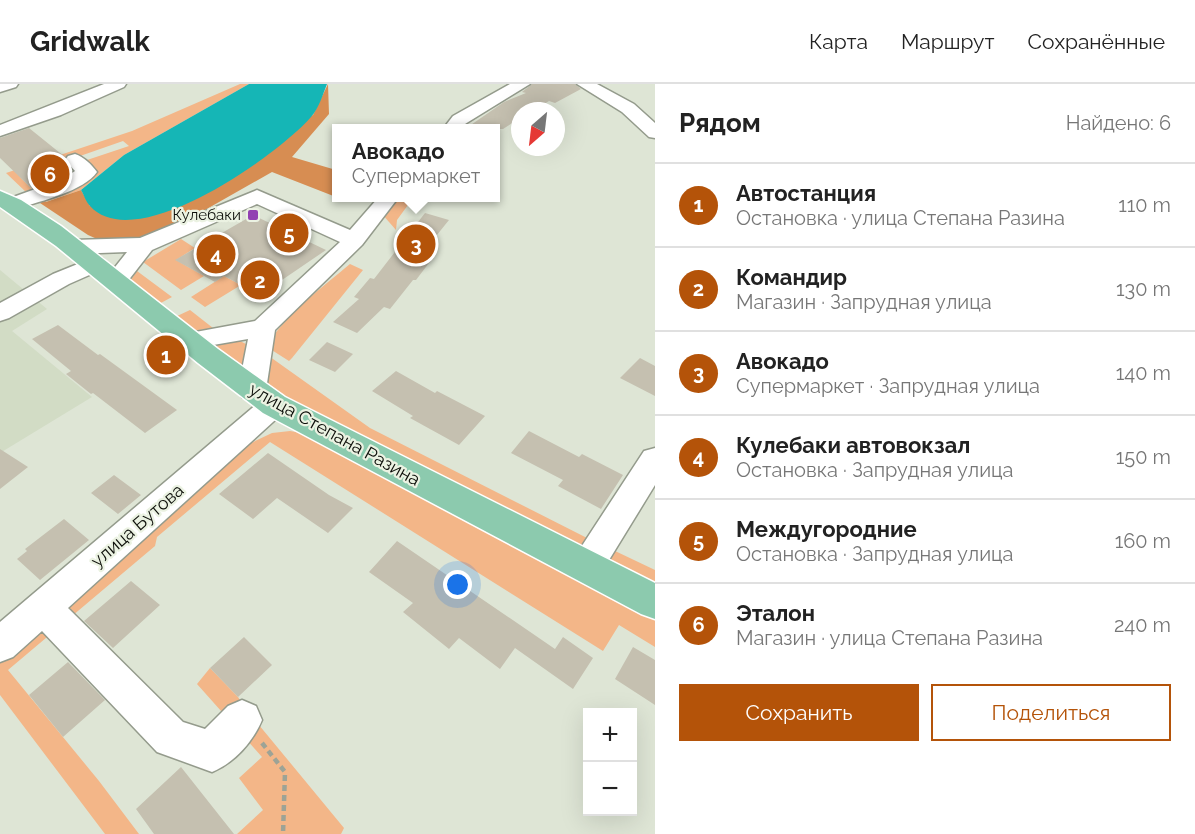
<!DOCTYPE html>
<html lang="ru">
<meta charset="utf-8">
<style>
:root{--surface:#fff;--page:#f2f2f2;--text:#222;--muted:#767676;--line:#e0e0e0;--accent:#b45309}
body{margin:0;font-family:Raleway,sans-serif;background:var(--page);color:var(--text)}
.controls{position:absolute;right:18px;bottom:18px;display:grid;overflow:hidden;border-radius:0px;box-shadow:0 6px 24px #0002}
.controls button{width:54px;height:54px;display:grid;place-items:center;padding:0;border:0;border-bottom:2px solid var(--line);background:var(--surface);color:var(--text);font:30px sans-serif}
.compass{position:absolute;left:511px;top:18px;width:54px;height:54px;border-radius:50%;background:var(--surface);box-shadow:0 6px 24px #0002;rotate:208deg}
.you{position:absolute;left:458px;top:501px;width:21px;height:21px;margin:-15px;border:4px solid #fff;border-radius:50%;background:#1a73e8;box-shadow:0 0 0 9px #1a73e833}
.badge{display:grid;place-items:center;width:39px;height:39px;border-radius:50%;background:var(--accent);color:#fff;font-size:20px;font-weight:700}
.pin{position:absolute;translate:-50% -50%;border:3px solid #fff;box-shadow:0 2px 6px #0006}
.popup{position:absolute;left:332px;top:40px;width:168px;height:78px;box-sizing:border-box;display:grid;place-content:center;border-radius:0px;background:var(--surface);filter:drop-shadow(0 2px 4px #0005);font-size:20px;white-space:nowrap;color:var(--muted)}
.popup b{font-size:22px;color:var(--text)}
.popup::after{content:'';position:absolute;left:50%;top:100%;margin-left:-12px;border:12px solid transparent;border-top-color:var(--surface)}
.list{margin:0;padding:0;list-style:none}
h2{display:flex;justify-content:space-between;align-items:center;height:78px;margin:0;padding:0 24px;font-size:26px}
h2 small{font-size:20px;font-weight:400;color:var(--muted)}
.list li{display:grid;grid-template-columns:39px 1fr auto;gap:18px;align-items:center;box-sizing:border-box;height:84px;padding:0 24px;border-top:2px solid var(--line)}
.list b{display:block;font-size:22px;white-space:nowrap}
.list p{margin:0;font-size:20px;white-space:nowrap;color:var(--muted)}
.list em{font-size:20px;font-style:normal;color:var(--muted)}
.actions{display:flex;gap:12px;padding:18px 24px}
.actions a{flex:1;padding:14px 0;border:2px solid var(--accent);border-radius:0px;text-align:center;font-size:21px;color:var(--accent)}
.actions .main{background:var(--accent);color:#fff}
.map{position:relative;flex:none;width:655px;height:750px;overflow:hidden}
header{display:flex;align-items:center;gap:36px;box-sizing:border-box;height:84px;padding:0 30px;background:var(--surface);border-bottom:2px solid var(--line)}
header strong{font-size:28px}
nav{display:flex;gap:33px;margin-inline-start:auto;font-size:21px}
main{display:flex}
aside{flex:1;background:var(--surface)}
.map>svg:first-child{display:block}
</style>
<header>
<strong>Gridwalk</strong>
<nav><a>Карта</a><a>Маршрут</a><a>Сохранённые</a></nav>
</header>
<main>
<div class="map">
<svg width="655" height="750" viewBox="0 0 655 750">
<rect width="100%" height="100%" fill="#dee5d5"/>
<path fill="#d2dcc5" d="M 0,186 L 47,225 L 12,247 L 92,313 L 0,369 Z"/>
<path fill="#f3b688" d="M 240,0 L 249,0 L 124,71 L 81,106 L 45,118 L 44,117 L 71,108 L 97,89 L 84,77 L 129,62 L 123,57 L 20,93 L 34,107 L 27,109 L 6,89 L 132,47 Z
M 393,114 L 413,114 L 397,136 L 396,146 L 382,130 Z
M 181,155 L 195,164 L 176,176 L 204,192 L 181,206 L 143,178 Z
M 350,180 L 363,186 L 292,274 L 289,277 L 267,263 C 281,234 325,201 350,180 Z
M 137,187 L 172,213 L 159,220 L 130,197 Z
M 224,192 L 241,201 L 205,223 L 191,213 Z
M 190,226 L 213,244 L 193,247 L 175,233 Z
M 234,254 L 248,261 L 245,290 L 208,260 Z
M 266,270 L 370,344 L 589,455 L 584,465 L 286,319 L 264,302 Z
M 290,347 L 312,351 L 655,523 L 655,563 L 619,541 L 603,567 L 270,358 L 157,453 L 155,462 L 8,586 L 99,697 L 139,750 L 105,750 L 0,611 L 0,578 L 249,360 L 272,349 Z
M 613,466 L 655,486 L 655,501 L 608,477 Z
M 210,584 L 238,613 L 245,624 L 344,744 L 341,750 L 237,750 L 263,726 L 239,694 L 262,673 L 197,600 Z"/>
<path fill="#d78d52" d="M 328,0 L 329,30 L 292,73 L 336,86 L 336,113 L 272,88 L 205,126 L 137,158 L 104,158 L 88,151 L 34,115 L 40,113 L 46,118 L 81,106 L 90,122 L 313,31 Z"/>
<path fill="#15b6b6" d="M 249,0 L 327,0 C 323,10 319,24 311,33 C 279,70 136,173 90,122 C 86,118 84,111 81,106 L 124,71 Z"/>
<path fill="#c5c0b0" d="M 532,0 L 575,0 L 581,5 L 555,19 L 549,17 L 533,27 L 520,27 L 520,34 L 503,45 L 465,45 L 504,18 L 526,9 L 522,8 Z
M 29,44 L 65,73 L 63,78 L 72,87 L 62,93 L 31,104 L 0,74 L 0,54 Z
M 425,129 L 449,136 L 420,172 L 432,175 L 416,196 L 413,196 L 390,225 L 384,223 L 357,249 L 333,238 L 359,215 L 354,213 L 370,194 L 374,195 Z
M 253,131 L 326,166 L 260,211 L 224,192 L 215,198 L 175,176 Z
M 58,241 L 98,271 L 100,270 L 177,326 L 145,349 L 93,309 L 91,310 L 66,290 L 71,287 L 32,255 Z
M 327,258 L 353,270 L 335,288 L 309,276 Z
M 640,274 L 655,282 L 655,312 L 620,294 Z
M 396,287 L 435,309 L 437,307 L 485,332 L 459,361 L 410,334 L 413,332 L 372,307 Z
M 529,347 L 579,373 L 582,370 L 623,391 L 601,425 L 558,402 L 563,396 L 511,369 Z
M 0,365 L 28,383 L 0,405 Z
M 268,369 L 329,411 L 353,424 L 328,449 L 277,414 L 253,435 L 219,410 Z
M 114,391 L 141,411 L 118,430 L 91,409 Z
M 64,435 L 89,456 L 40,496 L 17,475 L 27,467 L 25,465 Z
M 397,457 L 555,565 L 563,553 L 593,574 L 573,605 L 515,564 L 500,585 L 459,554 L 449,565 L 403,528 L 413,519 L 369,488 Z
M 131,497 L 160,521 L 113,564 L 84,537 Z
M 244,553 L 272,581 L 238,613 L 210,584 Z
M 633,563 L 655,576 L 655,621 L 615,595 Z
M 68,578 L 105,616 L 63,653 L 29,611 Z
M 181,683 L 234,750 L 154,750 L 136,725 Z"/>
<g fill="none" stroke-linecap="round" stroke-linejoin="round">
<g stroke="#949b8c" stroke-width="3">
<path id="minor" d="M 0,0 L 18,0 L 16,3 L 0,8 Z
M 104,0 L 126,0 L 124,3 L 61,31 L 0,52 L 0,41 Z
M 510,0 L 530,0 L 465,40 L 462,45 L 443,45 L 453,32 Z
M 577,0 L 597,0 L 634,20 L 655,39 L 655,54 L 649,53 L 622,28 Z
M 75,70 C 84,73 91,80 97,88 C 84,107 41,117 19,124 L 12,126 L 5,124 L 2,120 L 5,116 L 63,95 L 75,87 L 65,76 L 68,72 Z
M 257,106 L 350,146 L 378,114 L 398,114 L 362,161 L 275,246 L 266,306 L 262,313 L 252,316 L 242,313 L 238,306 L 248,255 L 190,265 L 181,263 L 177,257 L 181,251 L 190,249 L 255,237 L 340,158 L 257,120 L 152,166 L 124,202 L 116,204 L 108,202 L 104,197 L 127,168 L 73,170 L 65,168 L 62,163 L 65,158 L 73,156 L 140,154 Z
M 95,173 L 103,175 L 106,180 L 103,185 L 69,200 L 9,234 L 0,237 L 0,219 L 53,190 Z
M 274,311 L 284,314 L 288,321 L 284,328 L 68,524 L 183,638 L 205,645 L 228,622 L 242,616 L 256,622 L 262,636 C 253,658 234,679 212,688 L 157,668 L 42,547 L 13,573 L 0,578 L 0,538 L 264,314 Z
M 655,364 L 655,401 L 598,494 L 586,499 L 574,494 L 569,484 L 574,474 L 644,367 Z"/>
</g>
<g stroke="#fff" stroke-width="3">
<path id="major" d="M 0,107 L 21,116 L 61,142 L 218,265 L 285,313 L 655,499 L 655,535 L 641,530 L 263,329 L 198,279 L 56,162 L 0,123 Z"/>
</g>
<path stroke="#9da396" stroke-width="4.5" stroke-dasharray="6 4" stroke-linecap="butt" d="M 262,659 L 285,688 L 283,750"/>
<use href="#minor" fill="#fff" fill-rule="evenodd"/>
<use href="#major" fill="#8ccaae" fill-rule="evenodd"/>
</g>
<rect fill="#9242b2" stroke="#ebf2e2" stroke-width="2" x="247" y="125" width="12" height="12" rx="3"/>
<g text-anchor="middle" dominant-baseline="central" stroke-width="4.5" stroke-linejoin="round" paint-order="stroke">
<g font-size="15" fill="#0c0e09" stroke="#ebf2e2" text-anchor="end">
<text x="241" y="131">Кулебаки</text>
</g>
<g font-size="18" fill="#0c0e09" stroke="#ebf2e2">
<text transform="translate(335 350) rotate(29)">улица Степана Разина</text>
<text transform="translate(137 441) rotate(-41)">улица Бутова</text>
</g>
</g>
</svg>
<div class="controls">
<button>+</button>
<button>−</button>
</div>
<svg class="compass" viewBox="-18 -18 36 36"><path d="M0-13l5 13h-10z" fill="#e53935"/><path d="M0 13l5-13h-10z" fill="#767676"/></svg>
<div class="you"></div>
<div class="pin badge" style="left:166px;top:271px">1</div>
<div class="pin badge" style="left:260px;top:196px">2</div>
<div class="pin badge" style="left:416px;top:160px">3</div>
<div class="popup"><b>Авокадо</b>Супермаркет</div>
<div class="pin badge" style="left:216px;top:170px">4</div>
<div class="pin badge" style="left:289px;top:149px">5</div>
<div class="pin badge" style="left:50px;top:90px">6</div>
</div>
<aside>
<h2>Рядом<small>Найдено: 6</small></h2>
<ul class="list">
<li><span class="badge">1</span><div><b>Автостанция</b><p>Остановка · улица Степана Разина</p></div><em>110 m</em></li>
<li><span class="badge">2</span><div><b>Командир</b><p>Магазин · Запрудная улица</p></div><em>130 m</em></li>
<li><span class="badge">3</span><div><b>Авокадо</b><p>Супермаркет · Запрудная улица</p></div><em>140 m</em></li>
<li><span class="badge">4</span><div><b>Кулебаки автовокзал</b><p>Остановка · Запрудная улица</p></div><em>150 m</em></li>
<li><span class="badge">5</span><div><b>Междугородние</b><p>Остановка · Запрудная улица</p></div><em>160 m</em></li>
<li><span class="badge">6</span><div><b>Эталон</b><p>Магазин · улица Степана Разина</p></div><em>240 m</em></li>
</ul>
<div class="actions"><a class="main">Сохранить</a><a>Поделиться</a></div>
</aside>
</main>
